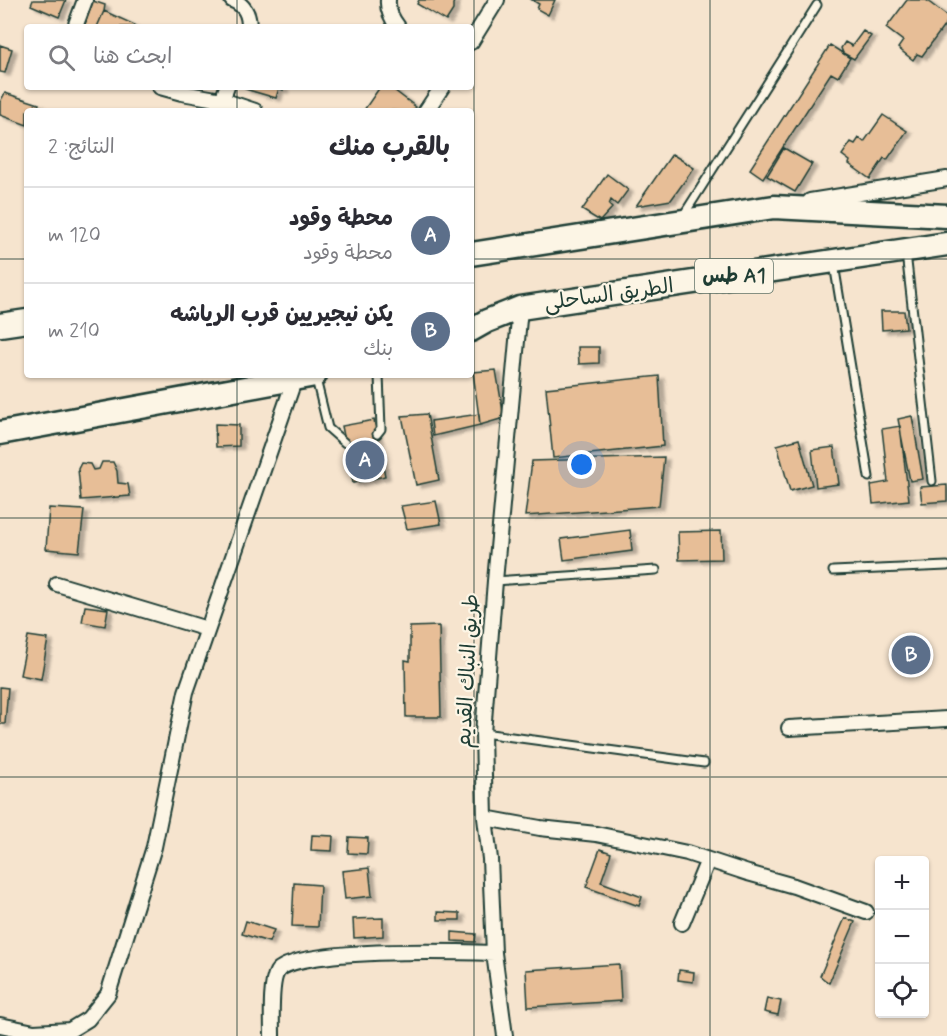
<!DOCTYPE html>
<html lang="ar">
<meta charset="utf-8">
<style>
:root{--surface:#fff;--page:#f7f7f7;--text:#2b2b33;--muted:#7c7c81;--line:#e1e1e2;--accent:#c8321e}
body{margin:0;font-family:Mynerve,"Playpen Sans Arabic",sans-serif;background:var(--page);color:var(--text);direction:rtl}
.controls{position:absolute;right:18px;bottom:18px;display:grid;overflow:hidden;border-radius:6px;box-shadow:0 2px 4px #0004}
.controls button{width:54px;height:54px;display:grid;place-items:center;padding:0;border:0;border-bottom:2px solid var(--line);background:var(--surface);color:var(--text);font:30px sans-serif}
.you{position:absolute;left:582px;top:465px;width:21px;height:21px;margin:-15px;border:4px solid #fff;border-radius:50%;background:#1a73e8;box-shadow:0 0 0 9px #1a73e833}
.badge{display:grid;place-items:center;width:39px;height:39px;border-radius:50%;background:var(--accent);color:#fff;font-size:20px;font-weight:700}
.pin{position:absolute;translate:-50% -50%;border:3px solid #fff;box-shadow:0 2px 6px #0006}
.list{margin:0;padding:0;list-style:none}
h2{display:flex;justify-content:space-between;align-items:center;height:78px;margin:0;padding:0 24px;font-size:26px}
h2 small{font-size:20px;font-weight:400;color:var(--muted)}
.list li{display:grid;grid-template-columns:39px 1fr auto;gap:18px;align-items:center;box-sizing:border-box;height:96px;padding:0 24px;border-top:2px solid var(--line)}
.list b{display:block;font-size:22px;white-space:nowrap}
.list p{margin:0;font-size:20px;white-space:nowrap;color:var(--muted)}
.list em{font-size:20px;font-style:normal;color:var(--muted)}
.icon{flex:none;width:33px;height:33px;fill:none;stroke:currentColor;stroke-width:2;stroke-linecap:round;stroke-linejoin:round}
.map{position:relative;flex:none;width:947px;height:1036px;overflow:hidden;direction:ltr}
.search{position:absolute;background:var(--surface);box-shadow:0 2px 4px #0004;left:24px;top:24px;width:450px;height:66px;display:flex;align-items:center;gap:15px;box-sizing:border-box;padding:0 21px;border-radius:6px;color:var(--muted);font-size:22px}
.panel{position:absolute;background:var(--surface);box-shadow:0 2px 4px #0004;left:24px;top:108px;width:450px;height:270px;border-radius:6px;direction:rtl}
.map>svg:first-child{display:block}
</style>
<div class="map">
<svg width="947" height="1036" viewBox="0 0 947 1036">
<defs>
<filter id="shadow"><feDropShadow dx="5" dy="3" stdDeviation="1.5" flood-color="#0004"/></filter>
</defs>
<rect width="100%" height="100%" fill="#f6e4ce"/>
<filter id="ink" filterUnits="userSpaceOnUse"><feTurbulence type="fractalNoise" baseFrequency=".0167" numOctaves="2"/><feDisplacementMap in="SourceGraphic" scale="12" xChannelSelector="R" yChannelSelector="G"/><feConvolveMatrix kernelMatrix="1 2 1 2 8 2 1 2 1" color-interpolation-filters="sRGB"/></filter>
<g filter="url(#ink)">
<path fill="#e7be97" stroke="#1f3d34" stroke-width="1.5" filter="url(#shadow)" d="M 33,0 L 66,0 L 59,17 L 31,5 Z
M 419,0 L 455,0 L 453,4 L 453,10 L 446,21 L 417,4 Z
M 532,0 L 555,0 L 548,15 L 537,9 L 539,4 Z
M 907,0 L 926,0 L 947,16 L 947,22 L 922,56 L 917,54 L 913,60 L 898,48 L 903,41 L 886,28 Z
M 93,1 L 105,5 L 104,11 L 97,27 L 84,27 Z
M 104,11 L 135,25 L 134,27 L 97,27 Z
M 863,31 L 871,36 L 854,59 L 843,53 L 841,48 L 845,42 L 852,46 Z
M 0,45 L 12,49 L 5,73 L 0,72 Z
M 830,45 L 850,58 L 838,77 L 831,73 L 763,178 L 750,169 Z
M 246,87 L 283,87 L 283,90 L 279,88 L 276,98 L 245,89 Z
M 380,87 L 390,87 L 416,107 L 412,111 L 364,110 Z
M 5,93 L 39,104 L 36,111 L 27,111 L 27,125 L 0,115 L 0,102 Z
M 883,115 L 907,131 L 887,160 L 884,158 L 870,179 L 849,164 L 850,161 L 842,155 L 851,142 L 855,144 L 859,138 L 864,142 Z
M 784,148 L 812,164 L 795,192 L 767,176 Z
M 672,154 L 694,168 L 671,200 L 636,206 Z
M 607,174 L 628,190 L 617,205 L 611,200 L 609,205 L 612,208 L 600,221 L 582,210 Z
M 881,311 L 904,311 L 906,328 L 882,330 Z
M 578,347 L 599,347 L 599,363 L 579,364 Z
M 496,370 L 504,418 L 480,425 L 473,372 Z
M 659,376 L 663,446 L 553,458 L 546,388 Z
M 427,414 L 439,480 L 416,485 L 402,416 Z
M 479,414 L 480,425 L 433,436 L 431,421 Z
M 912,416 L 923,479 L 910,481 L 898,419 Z
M 374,420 L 385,476 L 353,483 L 342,426 Z
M 215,424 L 239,425 L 239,446 L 216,447 Z
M 900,426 L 909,500 L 873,504 L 871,485 L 888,482 L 882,429 Z
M 799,439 L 812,485 L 790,491 L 777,445 Z
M 834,447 L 839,484 L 816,487 L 812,450 Z
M 664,457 L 659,506 L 525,516 L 532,461 Z
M 102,462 L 113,462 L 117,471 L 118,483 L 128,484 L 130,496 L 81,500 L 78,469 L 81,463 L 90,464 L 93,470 L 99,469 Z
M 947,485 L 947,501 L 922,503 L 920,487 Z
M 436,501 L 441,524 L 407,529 L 401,506 Z
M 49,508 L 84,510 L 79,552 L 46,549 Z
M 630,530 L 632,551 L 564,560 L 561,539 Z
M 721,531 L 722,559 L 679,560 L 678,532 Z
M 85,606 L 108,609 L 105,626 L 82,622 Z
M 439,626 L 441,717 L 406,717 L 405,660 L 410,661 L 410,627 Z
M 28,636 L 48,639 L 41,679 L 20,675 Z
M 0,687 L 8,688 L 5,724 L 0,724 Z
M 312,835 L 333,836 L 332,851 L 311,850 Z
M 349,837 L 368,838 L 367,854 L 348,853 Z
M 600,849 L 611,853 L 601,882 L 642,897 L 639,906 L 586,887 Z
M 369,868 L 372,896 L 345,899 L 342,871 Z
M 294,883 L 320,885 L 318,927 L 292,926 Z
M 438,912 L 460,913 L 460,920 L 438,920 Z
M 383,918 L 383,936 L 354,938 L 353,919 Z
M 845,918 L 855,922 L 829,983 L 820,976 Z
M 246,921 L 274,930 L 269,942 L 242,934 Z
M 452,932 L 476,934 L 475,942 L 452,941 Z
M 619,964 L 621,1001 L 528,1007 L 526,970 Z
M 679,970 L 694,972 L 693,982 L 678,980 Z
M 767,998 L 781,1001 L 778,1015 L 764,1012 Z"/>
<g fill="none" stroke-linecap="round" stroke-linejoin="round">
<g stroke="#1f3d34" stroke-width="11">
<path id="service" d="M 683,216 L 817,5
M 906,253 L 932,481
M 834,264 L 869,477
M 316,379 L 328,428 L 345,443
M 377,434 L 381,429 L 379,375
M 833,571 L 947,566
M 495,581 L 656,570
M 483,733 L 704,763"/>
</g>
<g stroke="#1f3d34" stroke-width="18">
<path id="minor" d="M 232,0 C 245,5 249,14 249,27
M 388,0 C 387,10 392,19 398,27
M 75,27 L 85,0
M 471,42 L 497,0
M 160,87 L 182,93 L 222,100 L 219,111
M 227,87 L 222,100 L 255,111
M 426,111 L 442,87
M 810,201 L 947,179
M 57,584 L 207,629
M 789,728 L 947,719
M 485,818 L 540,828 L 596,834 L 687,853 L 748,873 L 794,886 L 866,912
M 682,923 L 708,860
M 0,1025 L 34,1032 L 70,1030 L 88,1019 L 108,994 L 154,847 L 186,692 L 295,378
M 272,1036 C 272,1021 270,984 277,972 C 291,947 462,952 494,953
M 505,1036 L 494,953 L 490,859 L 485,818 L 483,733 L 495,581 L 520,308"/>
</g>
<g stroke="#1f3d34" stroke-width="27">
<path id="trunk" d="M 471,254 L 774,207 L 947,216
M 0,325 L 27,321
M 471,330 L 487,321 L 520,308 L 947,244
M 0,433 L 315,375"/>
</g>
<use href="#service" stroke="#fcf5e5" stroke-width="7"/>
<use href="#minor" stroke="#fcf5e5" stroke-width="14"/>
<use href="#trunk" stroke="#fcf5e5" stroke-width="22"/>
</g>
</g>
<path fill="none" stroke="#1f3d34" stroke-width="1.5" stroke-opacity="0.55" d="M 237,0 L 237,27M 474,0 L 474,1036M 710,0 L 710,1036M 237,87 L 237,111M 0,259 L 27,259M 471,259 L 947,259M 237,375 L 237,1036M 0,518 L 947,518M 0,777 L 947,777"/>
<g text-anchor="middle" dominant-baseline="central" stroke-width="4.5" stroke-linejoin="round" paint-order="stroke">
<rect fill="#fcf5e5" stroke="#617469" stroke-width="1.5" x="695" y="259" width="78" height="34" rx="4.5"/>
<g font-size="20" font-weight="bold" fill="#1f3d34">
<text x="734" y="276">طس A1</text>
</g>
<g font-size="21" fill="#1f3d34" stroke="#fcf5e5">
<text transform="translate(609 295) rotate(-8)">الطريق الساحلى</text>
<text transform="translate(468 671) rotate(-87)">طريق النباك القديم</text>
</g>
</g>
</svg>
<div class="controls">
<button>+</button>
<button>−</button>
<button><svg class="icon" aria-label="locate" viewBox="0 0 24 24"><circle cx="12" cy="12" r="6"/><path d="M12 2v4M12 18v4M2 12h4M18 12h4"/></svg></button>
</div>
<div class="you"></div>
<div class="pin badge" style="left:365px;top:460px;background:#5c6f8a">A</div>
<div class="pin badge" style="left:911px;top:655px;background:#5c6f8a">B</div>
<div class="search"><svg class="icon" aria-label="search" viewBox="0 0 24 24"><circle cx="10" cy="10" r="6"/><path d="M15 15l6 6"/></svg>ابحث هنا</div>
<section class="panel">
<h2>بالقرب منك<small>النتائج: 2</small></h2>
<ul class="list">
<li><span class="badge" style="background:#5c6f8a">A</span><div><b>محطة وقود</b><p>محطة وقود</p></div><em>120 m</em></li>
<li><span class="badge" style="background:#5c6f8a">B</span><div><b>يكن نيجيريين قرب الرياشه</b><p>بنك</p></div><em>210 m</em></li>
</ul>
</section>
</div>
